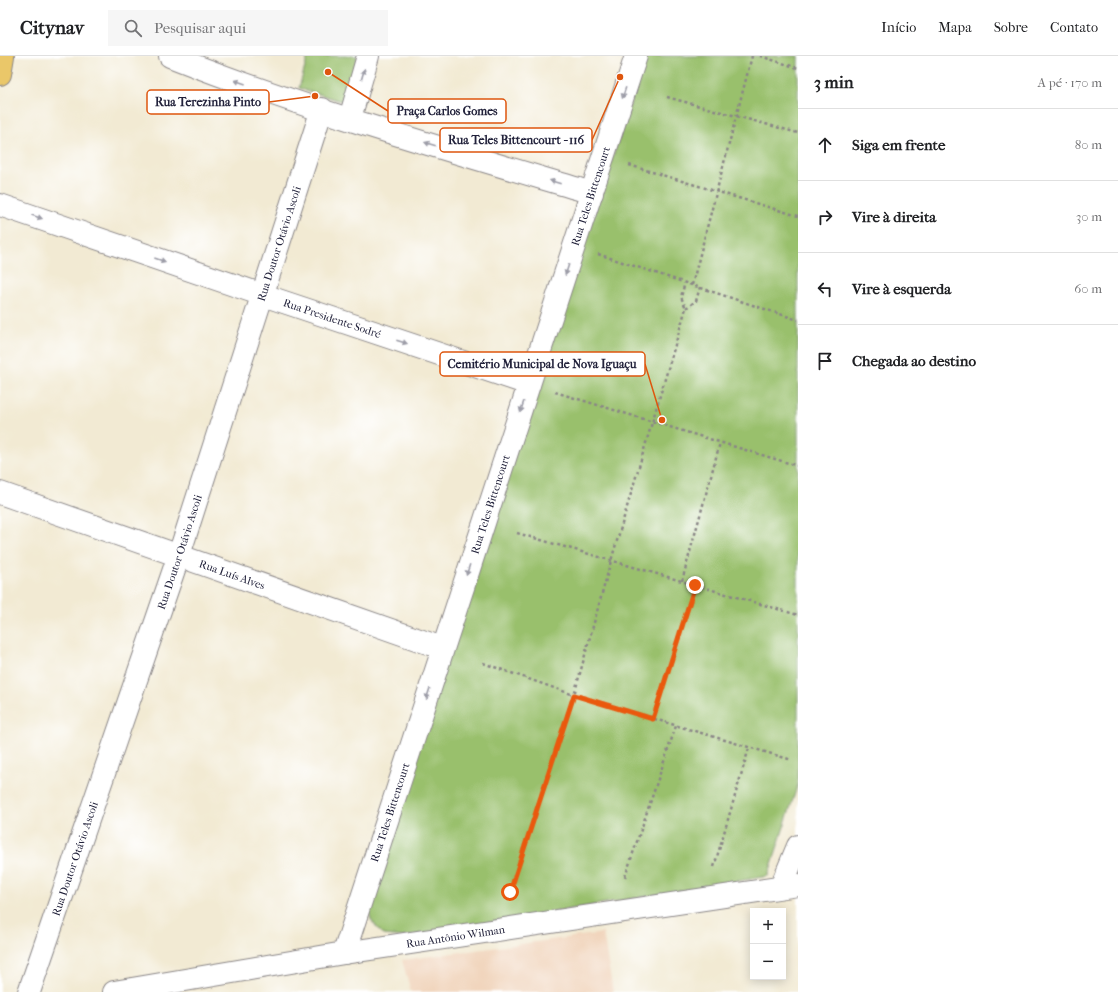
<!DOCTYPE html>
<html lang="pt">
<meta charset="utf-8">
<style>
:root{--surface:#fff;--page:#f6f6f6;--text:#202124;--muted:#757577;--line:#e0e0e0}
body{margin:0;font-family:"IM FELL French Canon",serif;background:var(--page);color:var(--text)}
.controls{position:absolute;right:12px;bottom:12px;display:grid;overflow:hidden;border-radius:0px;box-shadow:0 2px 10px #0003}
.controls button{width:36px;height:36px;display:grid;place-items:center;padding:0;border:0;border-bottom:1px solid var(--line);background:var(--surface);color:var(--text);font:20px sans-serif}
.stop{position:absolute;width:12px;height:12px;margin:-9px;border:3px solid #ea580c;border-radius:50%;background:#fff}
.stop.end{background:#ea580c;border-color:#fff;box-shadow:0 1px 4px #0008}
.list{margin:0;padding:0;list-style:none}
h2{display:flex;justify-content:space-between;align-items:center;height:52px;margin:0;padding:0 16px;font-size:17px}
h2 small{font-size:13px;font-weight:400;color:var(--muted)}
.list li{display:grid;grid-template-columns:26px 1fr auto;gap:12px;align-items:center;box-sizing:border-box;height:72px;padding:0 16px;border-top:1px solid var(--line)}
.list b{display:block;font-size:15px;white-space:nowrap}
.list em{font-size:13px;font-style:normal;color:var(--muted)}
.icon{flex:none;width:22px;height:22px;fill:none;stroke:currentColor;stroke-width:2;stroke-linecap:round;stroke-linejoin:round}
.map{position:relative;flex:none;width:798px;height:936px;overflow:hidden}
header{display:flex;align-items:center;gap:24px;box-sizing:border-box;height:56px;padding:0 20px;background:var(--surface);border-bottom:1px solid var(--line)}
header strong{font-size:19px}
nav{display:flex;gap:22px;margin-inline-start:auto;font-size:14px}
.search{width:280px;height:36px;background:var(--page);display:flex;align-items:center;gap:10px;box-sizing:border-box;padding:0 14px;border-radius:0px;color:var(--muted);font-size:15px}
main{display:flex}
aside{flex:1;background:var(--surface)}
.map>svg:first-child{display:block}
</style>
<header>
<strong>Citynav</strong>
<div class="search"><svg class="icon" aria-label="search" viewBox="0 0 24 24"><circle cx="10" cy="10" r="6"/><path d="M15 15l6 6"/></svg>Pesquisar aqui</div>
<nav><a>Início</a><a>Mapa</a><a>Sobre</a><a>Contato</a></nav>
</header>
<main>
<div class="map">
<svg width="798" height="936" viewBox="0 0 798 936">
<rect width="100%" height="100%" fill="#fff"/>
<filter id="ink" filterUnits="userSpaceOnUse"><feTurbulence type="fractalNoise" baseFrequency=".025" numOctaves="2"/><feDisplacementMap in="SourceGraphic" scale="8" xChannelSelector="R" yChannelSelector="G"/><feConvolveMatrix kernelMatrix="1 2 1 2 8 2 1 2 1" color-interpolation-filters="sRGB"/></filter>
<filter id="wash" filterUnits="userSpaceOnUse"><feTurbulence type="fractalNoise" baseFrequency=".012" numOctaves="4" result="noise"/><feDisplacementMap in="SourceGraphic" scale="16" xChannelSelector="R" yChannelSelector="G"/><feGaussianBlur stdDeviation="0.9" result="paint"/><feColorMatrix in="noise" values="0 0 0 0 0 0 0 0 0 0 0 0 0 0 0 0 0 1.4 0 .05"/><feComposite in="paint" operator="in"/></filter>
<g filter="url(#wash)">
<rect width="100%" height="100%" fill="#f2ead3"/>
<path fill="#f1d5bd" d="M 603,877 L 613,936 L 411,936 L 402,904 Z"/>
<path fill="#99c06c" stroke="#5e7154" d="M 308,0 L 358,0 L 344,46 L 299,32 Z
M 646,0 L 798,0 L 798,728 L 768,820 L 403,881 L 383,879 L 371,864 L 367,847 Z"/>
</g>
<g filter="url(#ink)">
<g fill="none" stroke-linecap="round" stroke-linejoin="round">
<g stroke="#8a8687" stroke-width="24">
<g id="minor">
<path d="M 170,0 C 307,54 451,95 592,137"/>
<path d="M 350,62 L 368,0"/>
<path id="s1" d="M 0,149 L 263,239 L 529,328"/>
<path id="s2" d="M 0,437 L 442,592"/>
<path d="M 781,831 L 798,790"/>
<path id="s3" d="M 344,897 L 636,0"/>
<path id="s4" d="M 29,936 L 179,499 L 322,53"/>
<path id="s5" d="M 114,936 L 344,897 L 798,829"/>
</g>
</g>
<g stroke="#8a8687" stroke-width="24">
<path id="major" d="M 0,18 L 3,0"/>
</g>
<path stroke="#8a8687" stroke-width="2.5" stroke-dasharray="3 3" stroke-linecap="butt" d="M 760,0 L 798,12
M 667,41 L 798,77
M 629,109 L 798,160
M 598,198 L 798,264
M 692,229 L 752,0
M 686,252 L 696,245 L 700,231
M 555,336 L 798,410
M 517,477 L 798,559
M 682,525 L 720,387
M 483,607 L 574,639 L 792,704
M 653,663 L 695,529
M 714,811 L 749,692
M 625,821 L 676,670
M 510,836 L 574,639 L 611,505 L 686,252 L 681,241 L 685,226"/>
<use href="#minor" stroke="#fff" stroke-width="22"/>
<use href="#major" stroke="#eac769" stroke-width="22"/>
</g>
<defs><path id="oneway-solid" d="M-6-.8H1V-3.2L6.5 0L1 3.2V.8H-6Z"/></defs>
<g fill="#9c9ca7">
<use href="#oneway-solid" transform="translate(363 18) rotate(-74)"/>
<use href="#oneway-solid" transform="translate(240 26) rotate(-161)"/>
<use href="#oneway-solid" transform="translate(624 37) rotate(108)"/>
<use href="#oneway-solid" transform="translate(430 88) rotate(-163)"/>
<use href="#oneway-solid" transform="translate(555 126) rotate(-163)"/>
<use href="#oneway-solid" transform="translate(37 161) rotate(19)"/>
<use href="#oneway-solid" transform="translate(160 204) rotate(19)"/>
<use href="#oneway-solid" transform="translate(567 214) rotate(108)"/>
<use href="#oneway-solid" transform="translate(402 286) rotate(18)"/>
<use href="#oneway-solid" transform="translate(522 351) rotate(108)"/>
<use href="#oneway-solid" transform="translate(468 514) rotate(108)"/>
<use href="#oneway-solid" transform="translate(428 638) rotate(108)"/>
</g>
</g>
<g fill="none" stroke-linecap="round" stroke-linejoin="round" filter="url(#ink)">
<path stroke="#ea580c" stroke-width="5" d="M 510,836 L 574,639 L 653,663 L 695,529"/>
</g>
<g text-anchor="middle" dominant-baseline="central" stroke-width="3.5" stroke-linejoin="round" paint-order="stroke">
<g font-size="11" fill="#22223b" stroke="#fff">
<text stroke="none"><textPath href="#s3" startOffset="796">Rua Teles Bittencourt</textPath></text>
<text stroke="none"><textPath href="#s4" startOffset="789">Rua Doutor Otávio Ascoli</textPath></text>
<text stroke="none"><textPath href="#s1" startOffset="351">Rua Presidente Sodré</textPath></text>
<text stroke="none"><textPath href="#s3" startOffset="472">Rua Teles Bittencourt</textPath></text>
<text stroke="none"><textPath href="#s4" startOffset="465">Rua Doutor Otávio Ascoli</textPath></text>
<text stroke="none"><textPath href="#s2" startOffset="246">Rua Luís Alves</textPath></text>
<text stroke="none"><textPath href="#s3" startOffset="148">Rua Teles Bittencourt</textPath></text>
<text stroke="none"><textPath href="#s4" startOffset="141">Rua Doutor Otávio Ascoli</textPath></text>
<text stroke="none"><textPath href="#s5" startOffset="346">Rua Antônio Wilman</textPath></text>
</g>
</g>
<path fill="none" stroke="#de560e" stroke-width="1.5" d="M315 40L269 46M328 16L388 55M620 21L592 84M662 364L645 308"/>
<g fill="#de560e" stroke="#fff" stroke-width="1.5">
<circle cx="315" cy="40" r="4"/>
<circle cx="328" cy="16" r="4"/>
<circle cx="620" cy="21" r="4"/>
<circle cx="662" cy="364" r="4"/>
</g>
<g fill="#fff" stroke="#de560e" stroke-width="1.5">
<rect x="147" y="34" width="122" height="24" rx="4"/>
<rect x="388" y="43" width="118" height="24" rx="4"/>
<rect x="440" y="72" width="152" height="24" rx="4"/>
<rect x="440" y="296" width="205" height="24" rx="4"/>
</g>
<g font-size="12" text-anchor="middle" font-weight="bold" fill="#22223b">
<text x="208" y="50">Rua Terezinha Pinto</text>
<text x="447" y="59">Praça Carlos Gomes</text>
<text x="516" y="88">Rua Teles Bittencourt - 116</text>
<text x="542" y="312">Cemitério Municipal de Nova Iguaçu</text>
</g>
</svg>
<div class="controls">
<button>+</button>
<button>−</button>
</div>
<div class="stop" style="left:510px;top:836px"></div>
<div class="stop end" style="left:695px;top:529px"></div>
</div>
<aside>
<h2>3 min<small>A pé · 170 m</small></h2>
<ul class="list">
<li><svg class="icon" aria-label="ahead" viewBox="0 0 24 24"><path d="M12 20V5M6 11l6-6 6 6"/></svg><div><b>Siga em frente</b></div><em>80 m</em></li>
<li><svg class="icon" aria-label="right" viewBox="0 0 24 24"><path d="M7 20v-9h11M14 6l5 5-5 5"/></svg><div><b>Vire à direita</b></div><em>30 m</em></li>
<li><svg class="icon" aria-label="left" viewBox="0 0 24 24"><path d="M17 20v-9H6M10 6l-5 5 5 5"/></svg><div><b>Vire à esquerda</b></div><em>60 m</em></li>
<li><svg class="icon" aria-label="arrive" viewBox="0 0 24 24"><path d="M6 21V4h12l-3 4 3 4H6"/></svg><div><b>Chegada ao destino</b></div></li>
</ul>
</aside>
</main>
